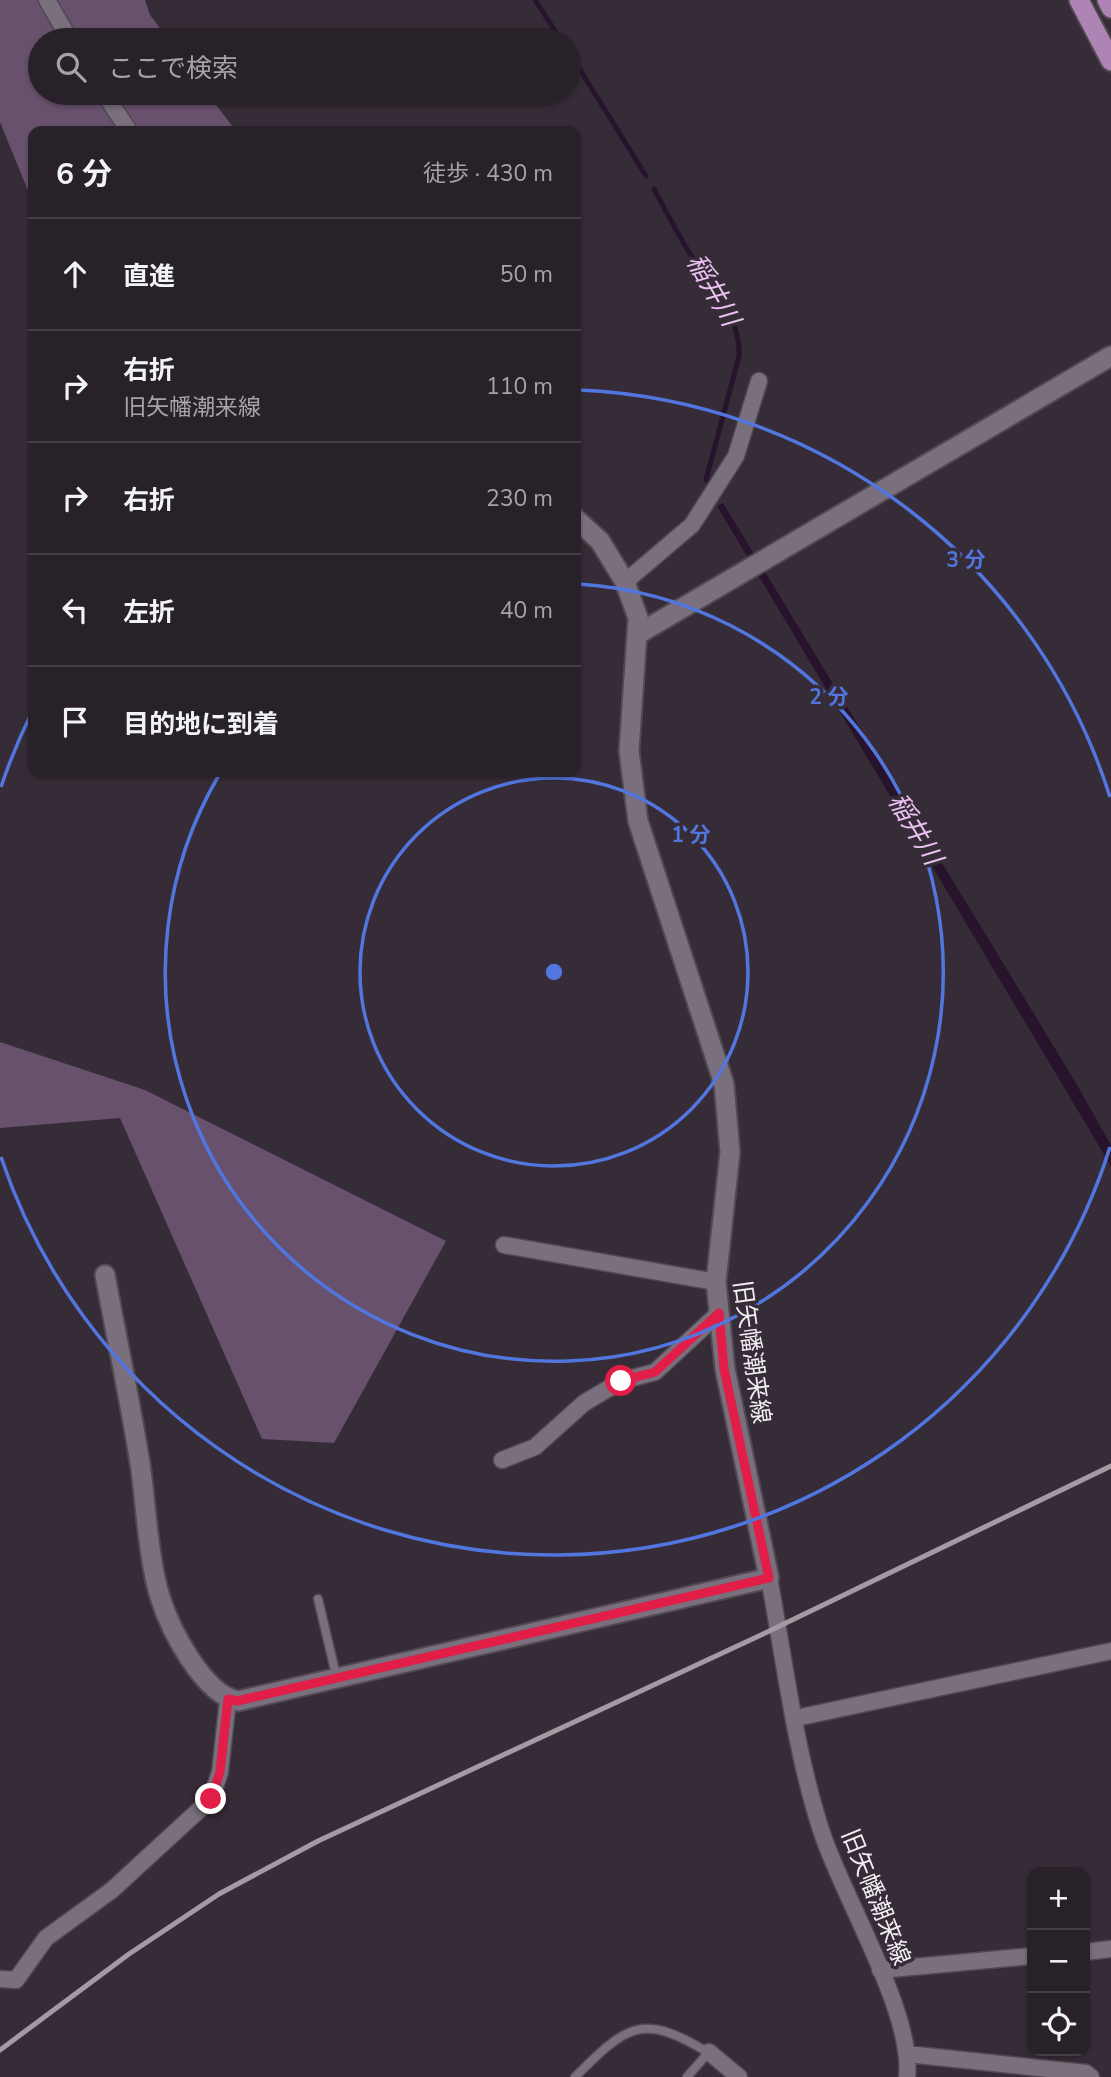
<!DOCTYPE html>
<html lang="ja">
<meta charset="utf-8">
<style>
:root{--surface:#282129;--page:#342e35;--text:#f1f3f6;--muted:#a5a3a8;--line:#443e46}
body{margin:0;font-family:"Nunito Sans","Noto Sans JP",sans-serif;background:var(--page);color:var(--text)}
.controls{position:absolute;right:21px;bottom:21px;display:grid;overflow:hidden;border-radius:14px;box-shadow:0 2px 5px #0004}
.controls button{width:63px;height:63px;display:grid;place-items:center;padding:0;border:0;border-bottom:2px solid var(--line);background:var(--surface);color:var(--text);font:35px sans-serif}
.stop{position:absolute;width:21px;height:21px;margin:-16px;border:5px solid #e11d48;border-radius:50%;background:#fff}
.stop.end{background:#e11d48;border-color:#fff;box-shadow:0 2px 7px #0008}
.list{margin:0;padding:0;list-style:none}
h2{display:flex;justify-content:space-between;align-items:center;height:91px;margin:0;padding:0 28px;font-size:30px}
h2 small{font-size:23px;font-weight:400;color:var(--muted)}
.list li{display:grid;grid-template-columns:46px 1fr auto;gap:21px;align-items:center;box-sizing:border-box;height:112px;padding:0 28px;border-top:2px solid var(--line)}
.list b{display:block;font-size:26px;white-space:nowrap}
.list p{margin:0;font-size:23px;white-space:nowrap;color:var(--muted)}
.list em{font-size:23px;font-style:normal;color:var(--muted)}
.icon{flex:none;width:38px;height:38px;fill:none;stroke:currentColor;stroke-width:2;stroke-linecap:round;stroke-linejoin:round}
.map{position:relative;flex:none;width:1111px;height:2077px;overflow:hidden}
.search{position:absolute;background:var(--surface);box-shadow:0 2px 5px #0004;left:28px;top:28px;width:553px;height:77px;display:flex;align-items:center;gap:18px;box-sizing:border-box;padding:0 24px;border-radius:38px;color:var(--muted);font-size:26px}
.panel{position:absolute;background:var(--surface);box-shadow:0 2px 5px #0004;left:28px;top:126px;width:553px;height:651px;border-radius:14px}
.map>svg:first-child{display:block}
</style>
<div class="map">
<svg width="1111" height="2077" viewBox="0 0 1111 2077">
<rect width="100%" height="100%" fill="#362c37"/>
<path fill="#68516c" d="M 0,0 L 145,0 L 150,15 L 169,40 L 40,40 L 40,93 L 207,93 L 236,131 L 33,131 L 33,203 L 0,122 Z
M 0,1042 L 145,1090 L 446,1241 L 334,1443 L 262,1439 L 120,1118 L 0,1128 Z"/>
<path fill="#27132b" d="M 723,503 L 1073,1078 L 1111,1145 L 1111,1166 L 717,506 Z"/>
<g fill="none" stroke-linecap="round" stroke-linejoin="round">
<path stroke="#27132b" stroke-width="5" d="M 535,0 L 561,40
M 569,52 L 646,176
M 654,189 C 667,213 679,237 694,260 C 713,291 741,318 739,356 L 706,480"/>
<g stroke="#504851" stroke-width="11">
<path id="service" d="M 318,1599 L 337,1679
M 575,2077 C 627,2025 642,2012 709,2053
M 687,2077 L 709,2052"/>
</g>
<g stroke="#504851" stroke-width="19">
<path id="minor" d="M 47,0 L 70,40
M 104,93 L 129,131
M 625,582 L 692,525 L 736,456 L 759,381
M 504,1245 L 716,1282
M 502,1460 L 535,1447 L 584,1403 L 621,1381 L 655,1372 L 719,1313
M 769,1578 C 785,1663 795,1751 822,1833 C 843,1897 914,2014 907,2077
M 796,1718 L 1111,1651
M 1085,1952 L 1111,1949
M 880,1970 L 1032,1956
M 0,1979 L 16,1980 L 46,1938 L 112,1890 L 211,1799 L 220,1772 L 228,1699
M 709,2052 L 739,2077
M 907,2054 L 1086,2073 L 1091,2077"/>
</g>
<g stroke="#504851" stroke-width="23">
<path id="tertiary" d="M 638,634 L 1111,356
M 105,1275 C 117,1340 131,1405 141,1470 C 146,1508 149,1562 160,1597 C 170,1629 203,1694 238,1701 L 769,1578 L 725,1369 L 716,1282 L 730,1152 L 724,1084 L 638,821 L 629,751 L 638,618 L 625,582 L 600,541 L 576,519"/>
</g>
<g stroke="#504851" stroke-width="23">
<path id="primary" d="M 1079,0 L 1111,61
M 1107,0 L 1111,8"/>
</g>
<use href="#service" stroke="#7a6f7c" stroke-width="8"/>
<use href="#minor" stroke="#7a6f7c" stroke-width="16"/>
<use href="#tertiary" stroke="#7a6f7c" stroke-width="19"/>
<use href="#primary" stroke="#ad84b4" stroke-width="19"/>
<path stroke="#a39ba4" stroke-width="5" d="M 0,2050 L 129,1954 L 219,1894 L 318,1841 L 761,1635 L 1111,1466"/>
</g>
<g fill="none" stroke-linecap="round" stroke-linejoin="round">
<path stroke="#e11d48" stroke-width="9" d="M 211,1799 L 220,1772 L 228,1699 L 237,1701 L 769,1578 L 724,1369 L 719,1313 L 655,1372 L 621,1381"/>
</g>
<g fill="none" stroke="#5276df" stroke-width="3.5">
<circle cx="554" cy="972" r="194"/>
<path d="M578 584A389 389 0 1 1 219 775"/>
<path d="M1110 1147A583 583 0 0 1 1 1157M1 787A583 583 0 0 1 32 712M579 390A583 583 0 0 1 1110 797"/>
</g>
<g text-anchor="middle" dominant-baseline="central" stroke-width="7" stroke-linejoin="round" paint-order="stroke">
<g font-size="24" fill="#f2ecf3" stroke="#362c37">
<text transform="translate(752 1352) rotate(82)">旧矢幡潮来線</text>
<text transform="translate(876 1897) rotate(68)">旧矢幡潮来線</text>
</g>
<g font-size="26" font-style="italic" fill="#ebc0f2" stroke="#362c37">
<text transform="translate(713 290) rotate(60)">稲井川</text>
<text transform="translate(915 829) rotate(59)">稲井川</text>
</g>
</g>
<circle cx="554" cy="972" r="10" fill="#5276df" stroke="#362c37" stroke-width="3.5"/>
<g font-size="21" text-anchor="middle" font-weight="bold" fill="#5276df" stroke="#362c37" stroke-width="7" stroke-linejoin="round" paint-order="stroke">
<text x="966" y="567">3 分</text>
<text x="829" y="704">2 分</text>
<text x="691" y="842">1 分</text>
</g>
</svg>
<div class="controls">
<button>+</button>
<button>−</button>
<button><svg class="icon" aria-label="locate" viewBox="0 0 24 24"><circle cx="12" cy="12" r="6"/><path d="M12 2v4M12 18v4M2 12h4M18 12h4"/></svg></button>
</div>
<div class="stop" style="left:621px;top:1381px"></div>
<div class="stop end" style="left:211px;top:1799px"></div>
<div class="search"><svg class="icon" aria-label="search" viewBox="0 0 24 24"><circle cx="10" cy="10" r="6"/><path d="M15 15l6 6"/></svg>ここで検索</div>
<section class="panel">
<h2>6 分<small>徒歩 · 430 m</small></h2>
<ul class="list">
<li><svg class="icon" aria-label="ahead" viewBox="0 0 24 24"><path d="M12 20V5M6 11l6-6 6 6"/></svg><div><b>直進</b></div><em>50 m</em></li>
<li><svg class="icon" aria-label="right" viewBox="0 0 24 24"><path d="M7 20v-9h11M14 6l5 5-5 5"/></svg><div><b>右折</b><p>旧矢幡潮来線</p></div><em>110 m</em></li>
<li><svg class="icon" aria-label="right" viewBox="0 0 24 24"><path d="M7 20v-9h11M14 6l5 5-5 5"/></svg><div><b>右折</b></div><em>230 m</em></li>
<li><svg class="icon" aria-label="left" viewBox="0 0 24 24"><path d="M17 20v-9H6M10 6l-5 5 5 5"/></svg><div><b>左折</b></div><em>40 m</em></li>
<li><svg class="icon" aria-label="arrive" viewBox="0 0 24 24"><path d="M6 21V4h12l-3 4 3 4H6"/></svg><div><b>目的地に到着</b></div></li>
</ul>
</section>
</div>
